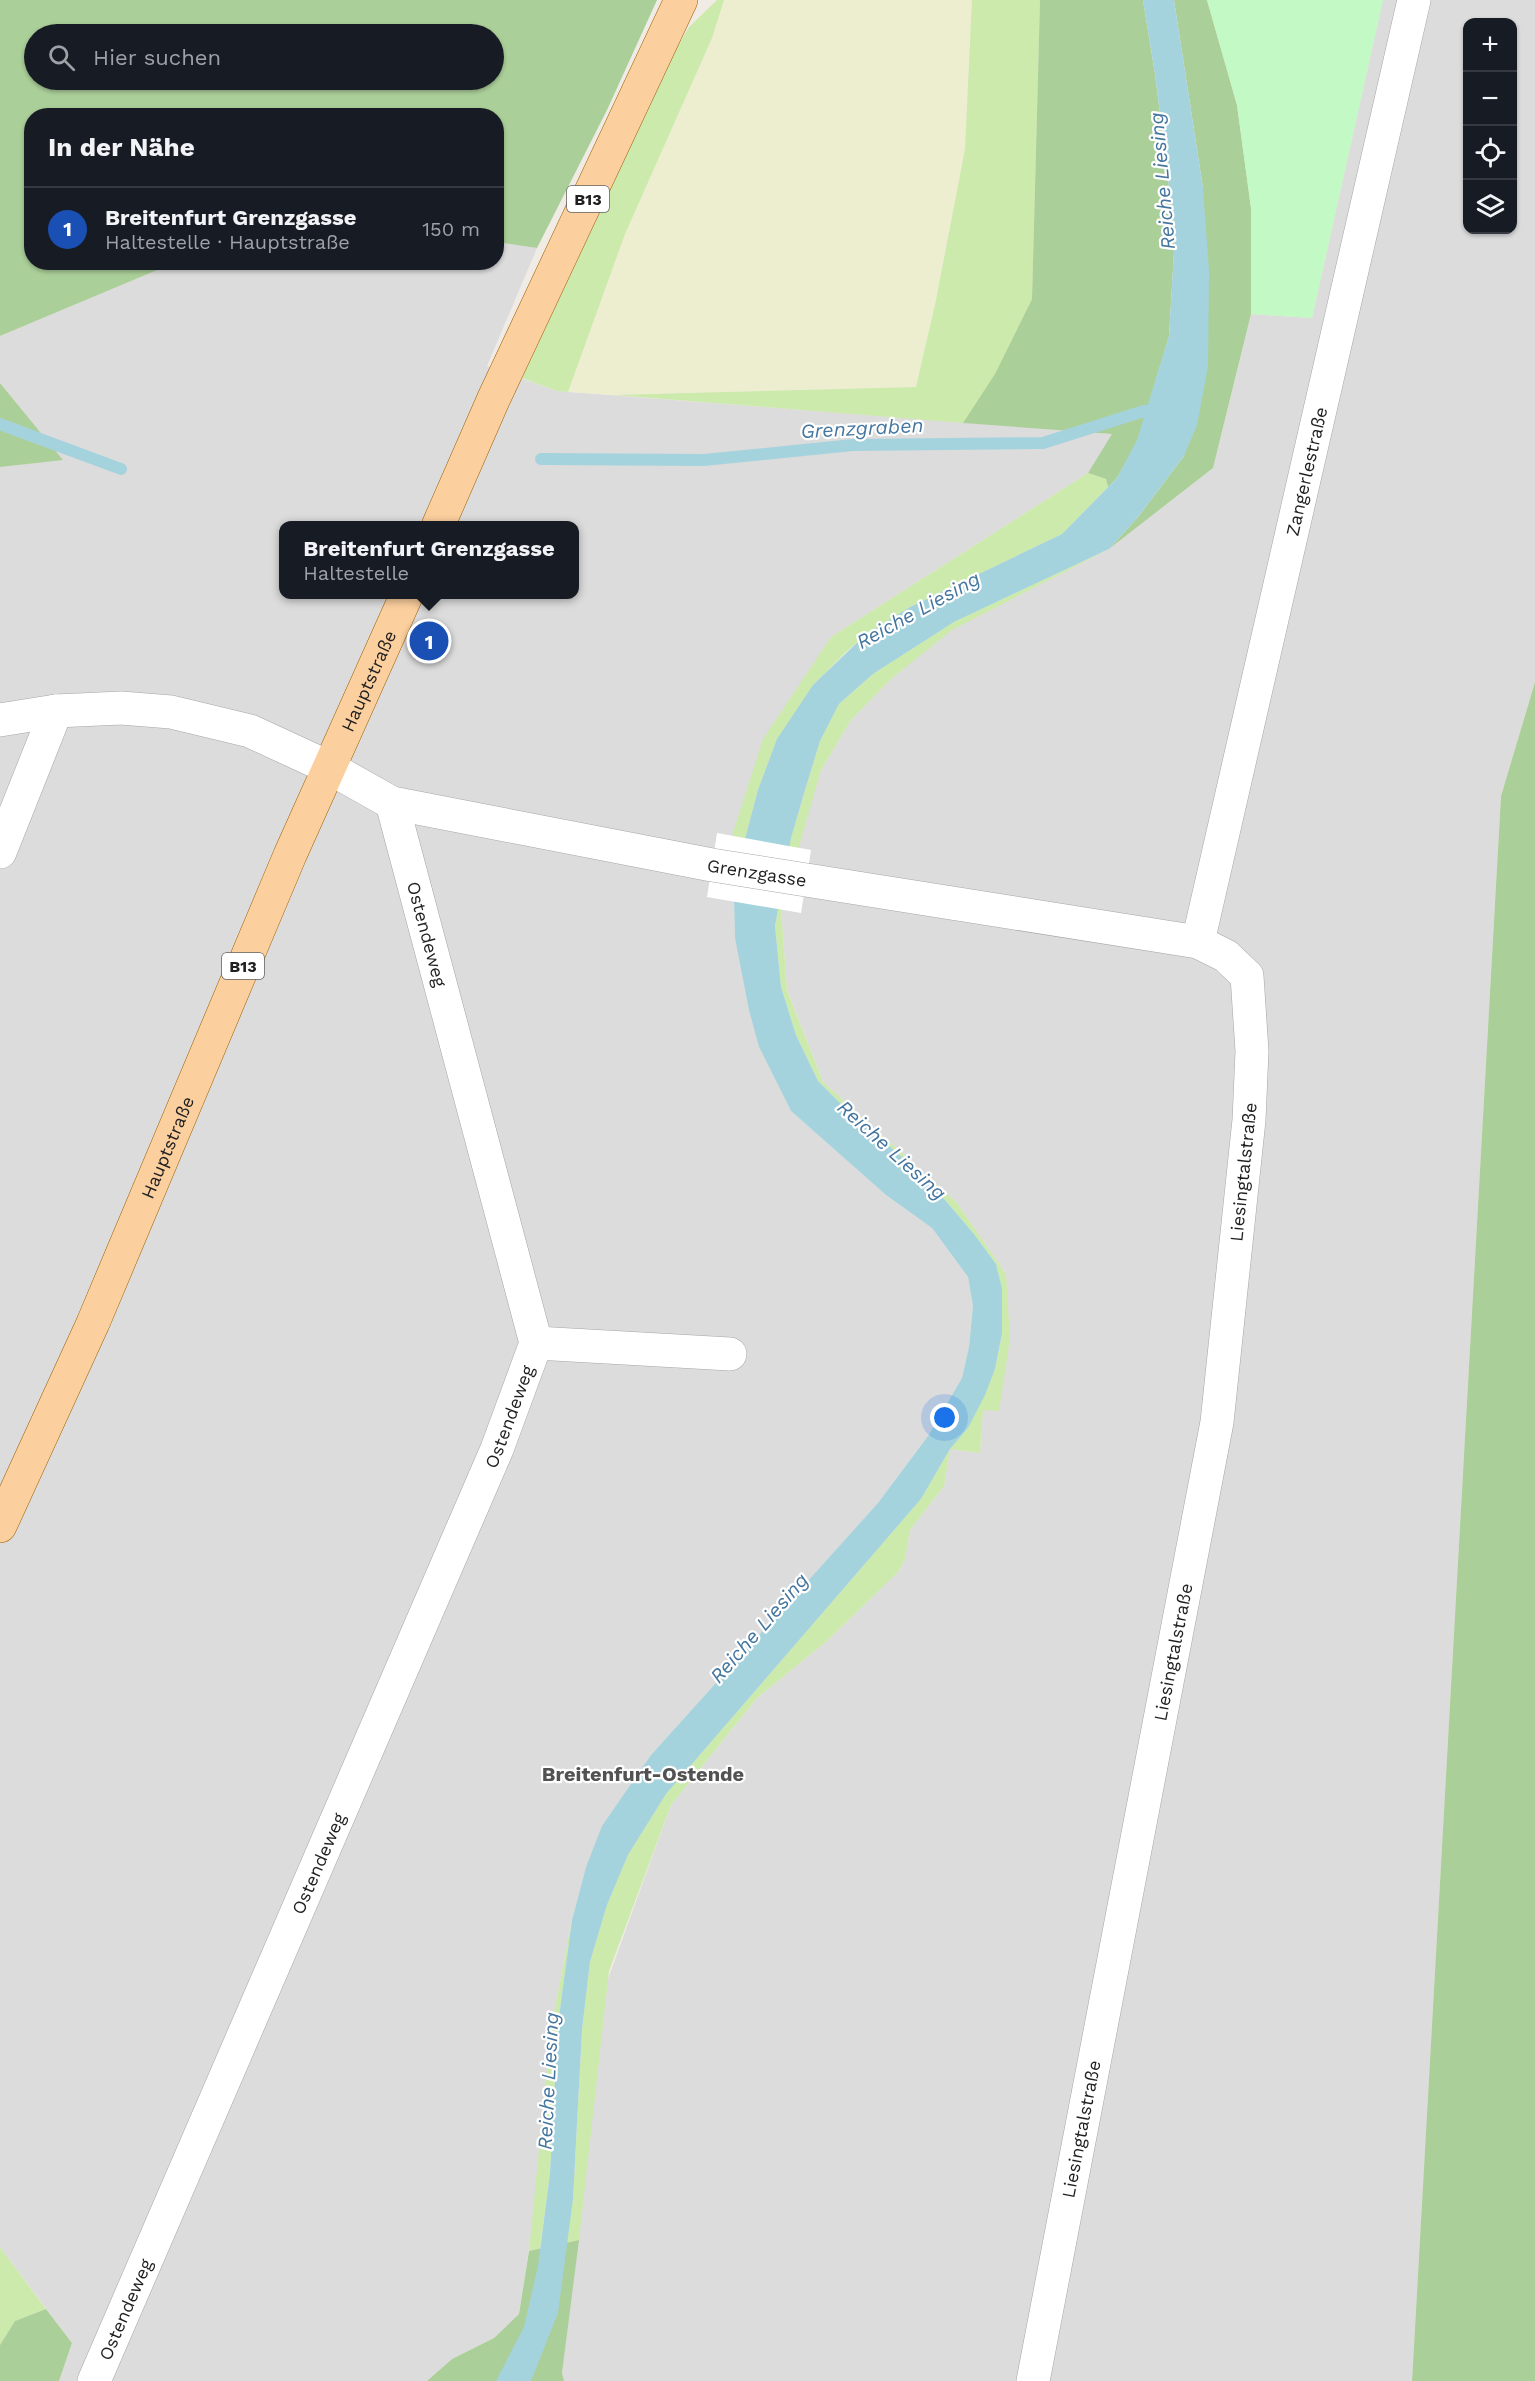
<!DOCTYPE html>
<html lang="de">
<meta charset="utf-8">
<style>
:root{--surface:#171b24;--page:#20242c;--text:#f1f3f6;--muted:#9ea1a6;--line:#363941;--accent:#0b8043}
body{margin:0;font-family:"Work Sans",sans-serif;background:var(--page);color:var(--text)}
.controls{position:absolute;right:18px;top:18px;display:grid;overflow:hidden;border-radius:12px;box-shadow:0 2px 4px #0004}
.controls button{width:54px;height:54px;display:grid;place-items:center;padding:0;border:0;border-bottom:2px solid var(--line);background:var(--surface);color:var(--text);font:30px sans-serif}
.you{position:absolute;left:945px;top:1418px;width:21px;height:21px;margin:-15px;border:4px solid #fff;border-radius:50%;background:#1a73e8;box-shadow:0 0 0 9px #1a73e833}
.badge{display:grid;place-items:center;width:39px;height:39px;border-radius:50%;background:var(--accent);color:#fff;font-size:20px;font-weight:700}
.pin{position:absolute;translate:-50% -50%;border:3px solid #fff;box-shadow:0 2px 6px #0006}
.popup{position:absolute;left:279px;top:521px;width:300px;height:78px;box-sizing:border-box;display:grid;place-content:center;border-radius:12px;background:var(--surface);filter:drop-shadow(0 2px 4px #0005);font-size:20px;white-space:nowrap;color:var(--muted)}
.popup b{font-size:22px;color:var(--text)}
.popup::after{content:'';position:absolute;left:50%;top:100%;margin-left:-12px;border:12px solid transparent;border-top-color:var(--surface)}
.list{margin:0;padding:0;list-style:none}
h2{display:flex;justify-content:space-between;align-items:center;height:78px;margin:0;padding:0 24px;font-size:26px}
h2 small{font-size:20px;font-weight:400;color:var(--muted)}
.list li{display:grid;grid-template-columns:39px 1fr auto;gap:18px;align-items:center;box-sizing:border-box;height:84px;padding:0 24px;border-top:2px solid var(--line)}
.list b{display:block;font-size:22px;white-space:nowrap}
.list p{margin:0;font-size:20px;white-space:nowrap;color:var(--muted)}
.list em{font-size:20px;font-style:normal;color:var(--muted)}
.icon{flex:none;width:33px;height:33px;fill:none;stroke:currentColor;stroke-width:2;stroke-linecap:round;stroke-linejoin:round}
.map{position:relative;flex:none;width:1535px;height:2381px;overflow:hidden}
.search{position:absolute;background:var(--surface);box-shadow:0 2px 4px #0004;left:24px;top:24px;width:480px;height:66px;display:flex;align-items:center;gap:15px;box-sizing:border-box;padding:0 21px;border-radius:33px;color:var(--muted);font-size:22px}
.panel{position:absolute;background:var(--surface);box-shadow:0 2px 4px #0004;left:24px;top:108px;width:480px;height:162px;border-radius:24px}
.map>svg:first-child{display:block}
</style>
<div class="map">
<svg width="1535" height="2381" viewBox="0 0 1535 2381">
<rect width="100%" height="100%" fill="#f0ebe5"/>
<path fill="#dddcdc" fill-rule="evenodd" d="M 1383,0 L 1535,0 L 1535,682 L 1501,796 L 1412,2381 L 564,2381 L 562,2373 L 608,1979 L 671,1805 L 757,1698 L 828,1640 L 899,1571 L 905,1559 L 910,1530 L 944,1486 L 950,1449 L 980,1453 L 983,1409 L 999,1411 L 1006,1274 L 957,1203 L 823,1082 L 787,989 L 781,910 L 734,901 L 735,938 L 759,1047 L 791,1111 L 886,1195 L 932,1228 L 968,1277 L 973,1306 L 969,1347 L 962,1378 L 928,1436 L 878,1503 L 651,1755 L 632,1784 L 586,1867 L 572,1920 L 551,2028 L 533,2224 L 519,2314 L 494,2338 L 452,2359 L 427,2381 L 59,2381 L 72,2343 L 0,2247 L 0,467 L 62,459 L 0,383 L 0,336 L 174,263 L 496,262 L 497,242 L 537,248 L 487,366 L 557,391 L 1113,434 L 1088,473 L 831,637 L 812,799 L 821,770 L 851,720 L 891,679 L 952,629 L 1109,549 L 1213,468 L 1251,314 L 1312,318 ZM 1468,22 L 1512,22 L 1512,230 L 1468,230 ZM 284,526 L 574,526 L 574,594 L 284,594 Z"/>
<path fill="#edeed0" d="M 724,0 L 972,0 L 965,149 L 936,300 L 916,387 L 614,395 L 568,392 L 625,234 L 712,38 Z"/>
<path fill="#cceaab" d="M 717,0 L 724,0 L 712,38 L 625,234 L 568,392 L 557,391 L 522,378 L 678,46 L 689,27 Z
M 972,0 L 1040,0 L 1032,299 L 995,375 L 963,423 L 614,395 L 916,387 L 936,300 L 965,149 Z
M 1088,473 L 1106,479 L 1108,487 L 1062,534 L 910,607 L 865,635 L 845,653 L 813,685 L 777,739 L 758,790 L 745,839 L 732,836 L 763,739 L 831,637 Z
M 1109,549 L 952,630 L 891,679 L 851,720 L 821,770 L 781,909 L 787,990 L 823,1082 L 957,1203 L 1006,1274 L 1010,1339 L 999,1411 L 983,1410 L 980,1453 L 950,1449 L 944,1486 L 910,1530 L 905,1559 L 899,1571 L 828,1640 L 757,1698 L 671,1805 L 609,1971 L 579,2240 L 566,2243 L 573,2199 L 582,2030 L 590,1962 L 607,1905 L 628,1855 L 666,1794 L 921,1499 L 950,1449 L 968,1428 L 995,1369 L 1002,1334 L 1002,1288 L 996,1264 L 974,1234 L 928,1180 L 842,1105 L 818,1081 L 796,1035 L 781,987 L 775,926 L 791,838 L 820,741 L 839,704 L 873,674 L 954,622 Z
M 572,1920 L 558,2024 L 550,2173 L 540,2249 L 529,2251 L 551,2028 Z
M 0,2247 L 46,2309 L 15,2321 L 0,2345 Z"/>
<path fill="#abcf99" fill-rule="evenodd" d="M 0,0 L 657,0 L 607,110 L 537,248 L 497,242 L 496,116 L 32,116 L 32,262 L 174,263 L 0,336 ZM 34,34 L 494,34 L 494,80 L 34,80 Z
M 1040,0 L 1143,0 L 1155,74 L 1175,235 L 1169,336 L 1138,440 L 1117,478 L 1108,487 L 1106,479 L 1088,473 L 1112,434 L 963,423 L 995,374 L 1032,299 Z
M 1174,0 L 1207,0 L 1237,105 L 1251,208 L 1251,314 L 1213,468 L 1109,549 L 1138,517 L 1184,456 L 1203,188 Z
M 0,383 L 63,460 L 0,467 Z
M 1535,682 L 1535,2381 L 1412,2381 L 1501,796 Z
M 579,2240 L 562,2373 L 564,2381 L 427,2381 L 452,2359 L 494,2338 L 519,2314 L 529,2251 Z
M 46,2309 L 72,2343 L 59,2381 L 0,2381 L 0,2345 L 15,2321 Z"/>
<path fill="#c2f9c4" d="M 1207,0 L 1383,0 L 1312,318 L 1251,314 L 1251,208 L 1237,105 Z"/>
<path fill="#a5d3dd" d="M 1143,0 L 1174,0 L 1203,188 L 1209,271 L 1208,366 L 1197,425 L 1184,456 L 1138,517 L 1109,549 L 954,622 L 873,674 L 839,704 L 820,741 L 804,793 L 791,838 L 775,926 L 781,987 L 796,1035 L 818,1081 L 842,1105 L 928,1180 L 974,1234 L 996,1264 L 1002,1288 L 1002,1334 L 995,1369 L 985,1395 L 968,1428 L 950,1449 L 921,1499 L 666,1794 L 628,1855 L 607,1905 L 590,1962 L 582,2030 L 573,2199 L 558,2313 L 531,2381 L 496,2381 L 524,2327 L 538,2266 L 550,2173 L 558,2024 L 572,1920 L 586,1867 L 602,1826 L 651,1755 L 878,1503 L 928,1436 L 962,1378 L 969,1347 L 973,1306 L 968,1277 L 932,1228 L 886,1195 L 791,1111 L 759,1047 L 749,1010 L 735,938 L 734,901 L 745,839 L 758,790 L 777,739 L 813,685 L 865,635 L 910,607 L 1062,534 L 1117,478 L 1137,440 L 1169,336 L 1175,235 L 1155,74 Z"/>
<path fill="#fff" d="M 717,833 L 811,850 L 801,913 L 707,897 Z"/>
<g fill="none" stroke-linecap="round" stroke-linejoin="round">
<path stroke="#a5d3dd" stroke-width="12" d="M 0,424 L 121,469
M 541,459 L 704,460 L 853,445 L 1043,443 L 1144,411 L 1160,410"/>
<g stroke="#a6a6a6" stroke-width="34">
<g id="minor">
<path id="s1" d="M 0,720 L 56,711 L 121,708 L 171,712 L 250,731 L 328,767 L 392,803 L 712,865 L 1198,942 L 1226,956 L 1247,976 L 1252,1051 L 1249,1120 L 1217,1422 L 1033,2381"/>
<path d="M 0,852 L 56,711"/>
<path id="s2" d="M 1198,942 L 1414,0"/>
<path d="M 536,1343 L 730,1354"/>
<path id="s3" d="M 94,2381 L 497,1449 L 536,1343 L 392,803"/>
</g>
</g>
<g stroke="#996000" stroke-width="34">
<g id="primary">
<path d="M 438,526 L 494,398 L 681,0"/>
<path id="s4" d="M 0,1526 L 93,1323 L 290,855 L 407,594"/>
</g>
</g>
<use href="#minor" stroke="#fff" stroke-width="33"/>
<use href="#primary" stroke="#fccf9e" stroke-width="33"/>
</g>
<g text-anchor="middle" dominant-baseline="central" stroke-width="4.5" stroke-linejoin="round" paint-order="stroke">
<g fill="#fff" stroke="#626262" stroke-width="1.5">
<rect x="567" y="186" width="42" height="26" rx="4.5"/>
<rect x="222" y="953" width="42" height="26" rx="4.5"/>
</g>
<g font-size="16" font-weight="bold" fill="#1f1f1f">
<text x="588" y="199">B13</text>
<text x="243" y="966">B13</text>
</g>
<g font-size="18" fill="#1f1f1f" stroke="#fff">
<text stroke="none"><textPath href="#s2" startOffset="483">Zangerlestraße</textPath></text>
<text stroke="none"><textPath href="#s4" startOffset="922">Hauptstraße</textPath></text>
<text stroke="none"><textPath href="#s1" startOffset="784">Grenzgasse</textPath></text>
<text transform="translate(427 934) rotate(75)">Ostendeweg</text>
<text stroke="none"><textPath href="#s4" startOffset="414">Hauptstraße</textPath></text>
<text transform="translate(1243 1172) rotate(-84)">Liesingtalstraße</text>
<text stroke="none"><textPath href="#s3" startOffset="1050">Ostendeweg</textPath></text>
<text transform="translate(1173 1652) rotate(-79)">Liesingtalstraße</text>
<text stroke="none"><textPath href="#s3" startOffset="564">Ostendeweg</textPath></text>
<text transform="translate(1081 2129) rotate(-79)">Liesingtalstraße</text>
<text stroke="none"><textPath href="#s3" startOffset="78">Ostendeweg</textPath></text>
</g>
<g font-size="20" font-style="italic" fill="#45769f" stroke="#fff">
<text transform="translate(1162 181) rotate(-95)">Reiche Liesing</text>
<text transform="translate(862 428) rotate(-3)">Grenzgraben</text>
<text transform="translate(918 610) rotate(-29)">Reiche Liesing</text>
<text transform="translate(892 1150) rotate(42)">Reiche Liesing</text>
<text transform="translate(759 1628) rotate(-49)">Reiche Liesing</text>
<text transform="translate(548 2081) rotate(-87)">Reiche Liesing</text>
</g>
<g font-size="20" font-weight="bold" fill="#525252" stroke="#fff">
<text x="643" y="1774">Breitenfurt-Ostende</text>
</g>
</g>
</svg>
<div class="controls">
<button>+</button>
<button>−</button>
<button><svg class="icon" aria-label="locate" viewBox="0 0 24 24"><circle cx="12" cy="12" r="6"/><path d="M12 2v4M12 18v4M2 12h4M18 12h4"/></svg></button>
<button><svg class="icon" aria-label="layers" viewBox="0 0 24 24"><path d="M12 4l9 5-9 5-9-5zM3 14l9 5 9-5"/></svg></button>
</div>
<div class="you"></div>
<div class="pin badge" style="left:429px;top:641px;background:#1a4fb4">1</div>
<div class="popup"><b>Breitenfurt Grenzgasse</b>Haltestelle</div>
<div class="search"><svg class="icon" aria-label="search" viewBox="0 0 24 24"><circle cx="10" cy="10" r="6"/><path d="M15 15l6 6"/></svg>Hier suchen</div>
<section class="panel">
<h2>In der Nähe<small></small></h2>
<ul class="list">
<li><span class="badge" style="background:#1a4fb4">1</span><div><b>Breitenfurt Grenzgasse</b><p>Haltestelle · Hauptstraße</p></div><em>150 m</em></li>
</ul>
</section>
</div>
